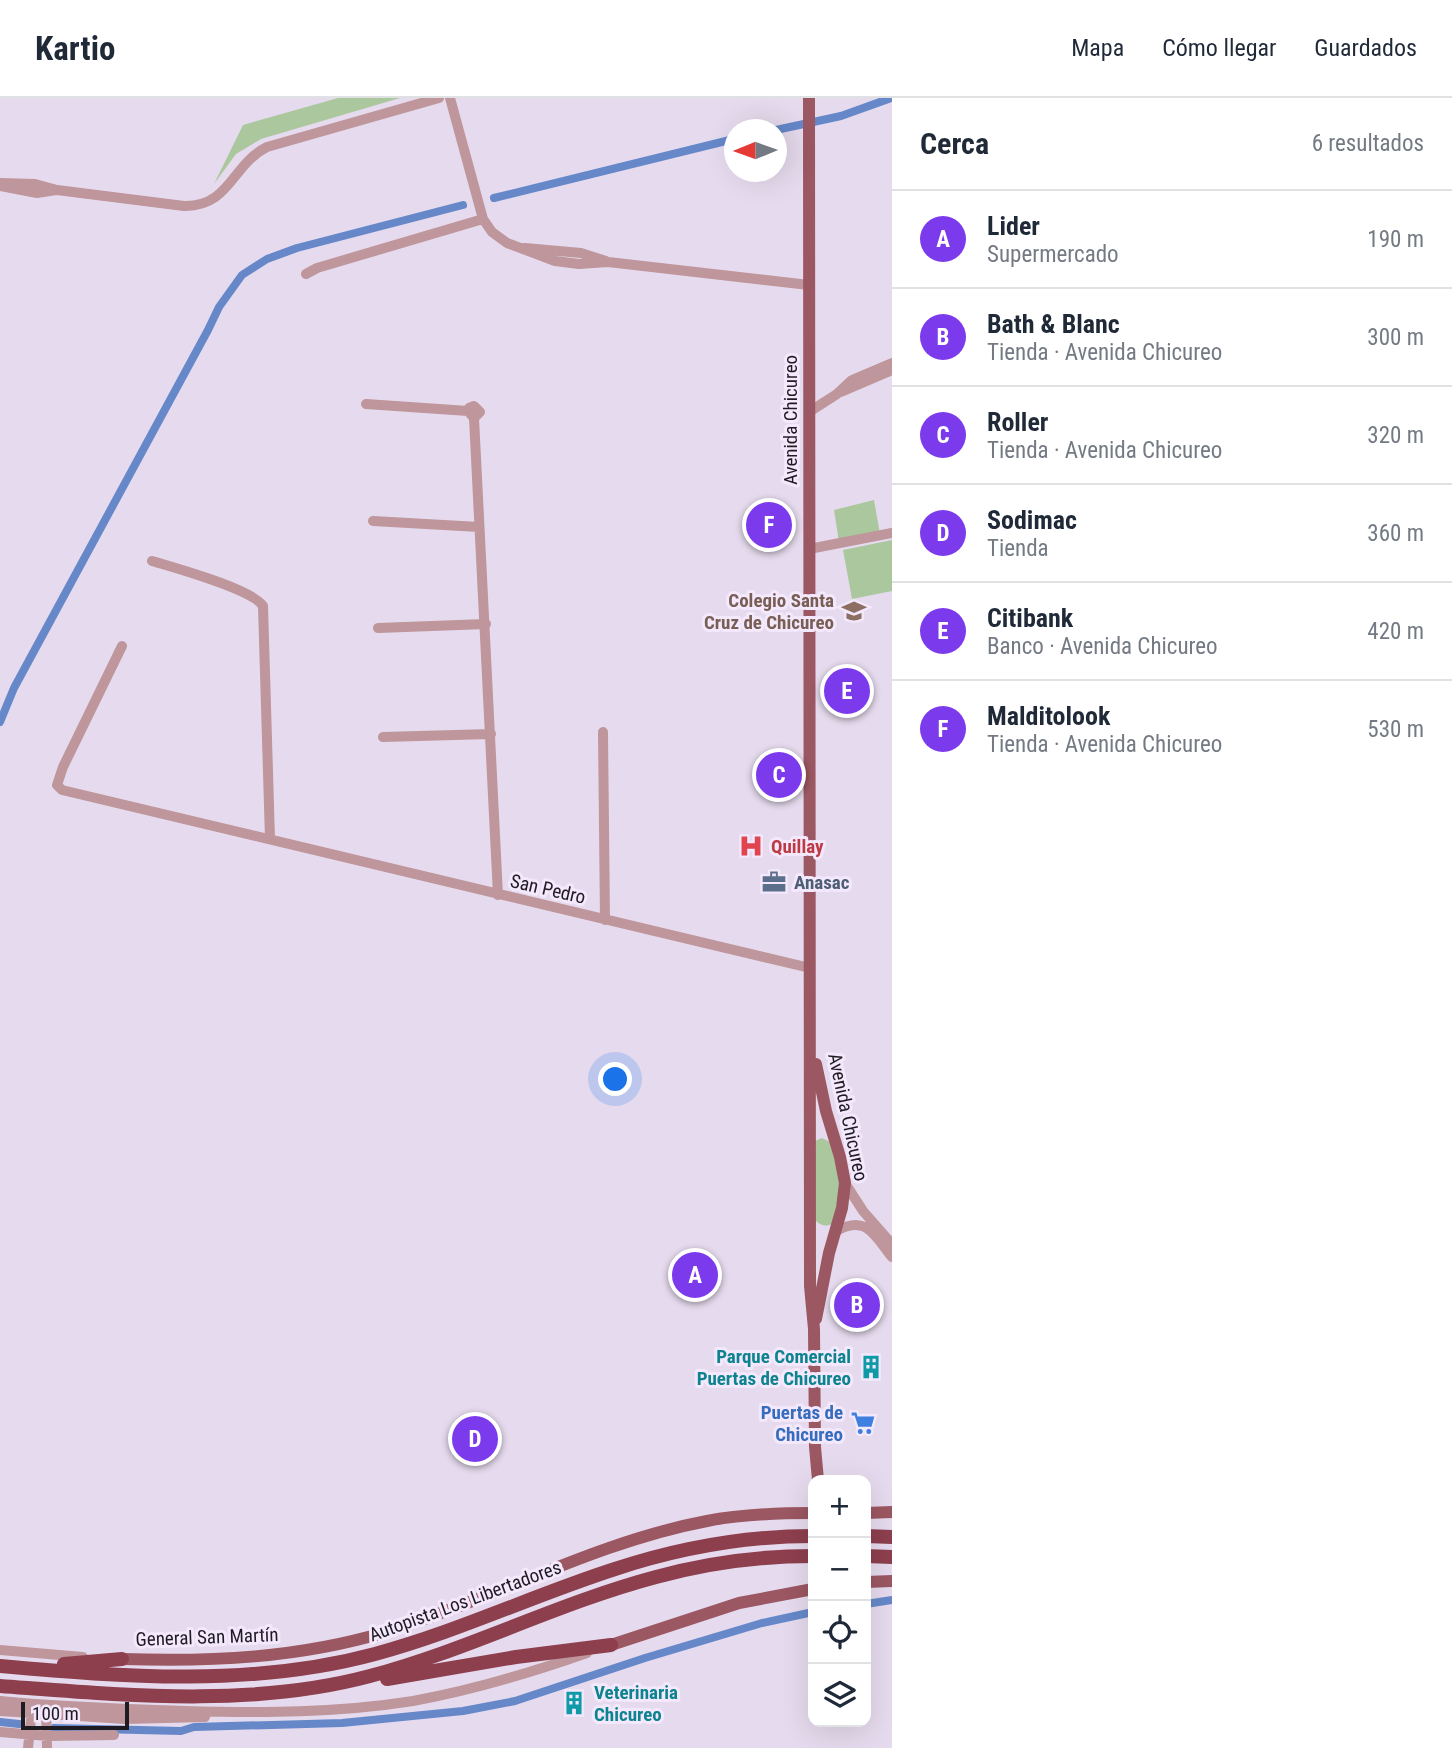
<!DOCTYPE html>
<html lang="es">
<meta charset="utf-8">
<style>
:root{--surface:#fff;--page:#f2f2f3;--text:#1f2937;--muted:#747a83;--line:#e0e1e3;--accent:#7c3aed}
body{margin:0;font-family:"Roboto Condensed",sans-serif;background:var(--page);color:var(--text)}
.controls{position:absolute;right:21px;bottom:21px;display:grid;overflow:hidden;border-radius:14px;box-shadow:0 7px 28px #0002}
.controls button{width:63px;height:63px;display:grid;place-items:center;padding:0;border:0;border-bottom:2px solid var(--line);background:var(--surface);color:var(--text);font:35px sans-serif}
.compass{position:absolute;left:724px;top:21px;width:63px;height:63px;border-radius:50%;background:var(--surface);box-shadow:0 7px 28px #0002;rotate:269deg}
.scale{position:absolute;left:21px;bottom:18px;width:108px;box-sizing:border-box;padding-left:7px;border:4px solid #1f1b22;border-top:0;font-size:19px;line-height:24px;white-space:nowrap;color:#1f1b22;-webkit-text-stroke:5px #f3e8fc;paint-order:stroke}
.you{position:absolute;left:616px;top:982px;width:24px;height:24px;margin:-18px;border:5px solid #fff;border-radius:50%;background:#1a73e8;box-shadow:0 0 0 10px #1a73e833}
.badge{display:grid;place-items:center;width:46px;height:46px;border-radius:50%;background:var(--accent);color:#fff;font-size:23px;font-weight:700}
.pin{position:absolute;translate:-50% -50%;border:4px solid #fff;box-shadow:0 2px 7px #0006}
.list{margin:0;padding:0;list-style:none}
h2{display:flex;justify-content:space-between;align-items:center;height:91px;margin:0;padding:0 28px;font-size:30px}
h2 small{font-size:23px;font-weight:400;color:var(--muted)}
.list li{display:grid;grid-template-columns:46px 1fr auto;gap:21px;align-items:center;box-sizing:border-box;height:98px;padding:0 28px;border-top:2px solid var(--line)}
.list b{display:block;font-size:26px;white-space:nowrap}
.list p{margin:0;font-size:23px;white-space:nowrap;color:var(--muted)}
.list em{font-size:23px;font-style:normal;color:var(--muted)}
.icon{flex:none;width:38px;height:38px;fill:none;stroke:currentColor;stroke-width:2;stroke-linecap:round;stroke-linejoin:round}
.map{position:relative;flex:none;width:892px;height:1650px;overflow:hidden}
header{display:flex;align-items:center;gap:42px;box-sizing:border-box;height:98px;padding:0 35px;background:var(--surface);border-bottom:2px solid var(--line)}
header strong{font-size:33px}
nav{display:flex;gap:38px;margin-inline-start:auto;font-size:24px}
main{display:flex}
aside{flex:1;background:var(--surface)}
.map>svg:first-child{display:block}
</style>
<header>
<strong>Kartio</strong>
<nav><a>Mapa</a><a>Cómo llegar</a><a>Guardados</a></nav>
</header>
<main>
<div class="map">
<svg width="892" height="1650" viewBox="0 0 892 1650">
<rect width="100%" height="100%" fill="#e6dbee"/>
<path fill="#abc79d" d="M 338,0 L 400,0 L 261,41 L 236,56 L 214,86 L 243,27 Z
M 874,402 L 880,436 L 839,444 L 834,412 Z
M 892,442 L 892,493 L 852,501 L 843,452 Z
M 822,1040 L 832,1045 L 842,1081 L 833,1125 C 826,1130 820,1127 815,1122 L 815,1043 Z"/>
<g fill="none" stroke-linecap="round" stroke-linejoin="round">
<path stroke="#6688c9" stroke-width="8" d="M 776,32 L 841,18 L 891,0
M 494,100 L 734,41
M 0,624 L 14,590 L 208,232 L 219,209 L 242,177 L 267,161 L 297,150 L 463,107
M 866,1506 L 892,1502
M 0,1624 L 19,1626
M 54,1630 L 181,1633 L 194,1629 L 342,1625 L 463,1613 L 515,1603 L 645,1560 L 762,1525 L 813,1514"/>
<path stroke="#be969b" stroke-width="10" d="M 450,0 L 483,121 L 492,134 L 507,145 L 555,163 L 579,166 L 608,164 L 809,187
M 0,85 L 35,86 L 57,92 L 184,108 C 230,109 232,66 267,49 L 439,0
M 0,88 L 37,95 L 56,92
M 525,150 L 581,155 L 606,163
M 306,176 L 317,170 L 483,121
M 841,294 L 892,272
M 366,306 L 468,313
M 809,314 L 837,296 L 852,282 L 892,265
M 474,320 L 480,314 L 474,308 L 469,310 L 468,313 L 474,320 L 498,797
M 373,423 L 479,429
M 809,451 L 892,435
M 152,463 C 175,470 252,491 263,508 L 270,741
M 378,530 L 486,526
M 122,548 L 63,669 L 57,687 L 62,692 L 810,870
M 603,634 L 605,822
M 383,639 L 491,636
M 845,1085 L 863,1113 L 892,1146
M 836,1133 C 867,1116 874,1137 892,1159
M 0,1552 L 83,1559
M 0,1603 C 62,1609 123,1611 186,1613 C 262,1615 337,1615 413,1603 C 473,1592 530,1575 587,1555
M 46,1611 L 47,1650
M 0,1613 L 125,1621 L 205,1619
M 0,1634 L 48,1638 L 114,1637
M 28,1650 L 32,1612"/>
<path stroke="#9b5762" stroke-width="12" d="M 809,0 L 810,1188 L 814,1231 L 815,1349 L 818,1382
M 816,966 L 826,1013 L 840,1059 L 845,1085 L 842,1110 L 829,1155 L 816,1221
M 866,1415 L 892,1414
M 866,1484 L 892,1483
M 611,1547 L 739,1505 L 813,1491
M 122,1561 C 211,1564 299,1560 386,1534 C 494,1501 595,1444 707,1423 C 742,1416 778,1415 813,1415"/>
<path stroke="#8d3f4e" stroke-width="14" d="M 866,1438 L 892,1439
M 866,1458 L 892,1459
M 64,1566 L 122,1561
M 0,1568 C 124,1579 253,1589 375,1556 C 457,1534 534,1497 615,1471 C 679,1450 746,1438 813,1438
M 387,1581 L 516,1559 L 611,1547
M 0,1588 C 122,1597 250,1610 370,1578 C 468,1552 558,1505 656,1479 C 707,1465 760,1458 813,1458"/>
</g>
<defs>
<g id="school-bare" transform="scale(1.89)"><path d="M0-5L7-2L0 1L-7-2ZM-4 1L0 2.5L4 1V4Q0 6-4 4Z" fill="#8d6e63" stroke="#f3e8fc" stroke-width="2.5" paint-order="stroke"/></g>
<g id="hospital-bare" transform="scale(1.89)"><path d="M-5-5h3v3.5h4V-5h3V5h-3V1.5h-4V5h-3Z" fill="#e0444e" stroke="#f3e8fc" stroke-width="2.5" paint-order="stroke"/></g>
<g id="office-bare" transform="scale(1.89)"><path d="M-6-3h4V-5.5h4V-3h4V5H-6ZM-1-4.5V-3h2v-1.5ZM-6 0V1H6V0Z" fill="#5c6f8a" stroke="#f3e8fc" stroke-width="2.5" paint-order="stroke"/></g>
<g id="building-bare" transform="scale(1.89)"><path d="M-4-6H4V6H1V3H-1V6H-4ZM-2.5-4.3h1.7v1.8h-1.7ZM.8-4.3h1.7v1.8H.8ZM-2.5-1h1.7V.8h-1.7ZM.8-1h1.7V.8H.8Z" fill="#0f9aa8" stroke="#f3e8fc" stroke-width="2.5" paint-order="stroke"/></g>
<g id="supermarket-bare" transform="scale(1.89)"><path d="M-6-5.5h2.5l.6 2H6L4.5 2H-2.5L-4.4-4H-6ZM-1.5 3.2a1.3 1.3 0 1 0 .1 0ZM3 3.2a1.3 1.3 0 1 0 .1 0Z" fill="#3f7fe0" stroke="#f3e8fc" stroke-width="2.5" paint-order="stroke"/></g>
</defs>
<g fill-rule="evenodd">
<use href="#school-bare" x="854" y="513"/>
<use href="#hospital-bare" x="751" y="748"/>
<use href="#office-bare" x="774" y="784"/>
<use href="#building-bare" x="871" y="1269"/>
<use href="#supermarket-bare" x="863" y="1325"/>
<use href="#building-bare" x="574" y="1605"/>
</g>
<g text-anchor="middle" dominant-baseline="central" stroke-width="6" stroke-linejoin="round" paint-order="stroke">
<g font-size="19" fill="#1f1b22" stroke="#f3e8fc">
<text transform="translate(790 322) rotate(-90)">Avenida Chicureo</text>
<text transform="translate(548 791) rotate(13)">San Pedro</text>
<text transform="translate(848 1019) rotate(78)">Avenida Chicureo</text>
<text transform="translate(465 1503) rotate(-20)">Autopista Los Libertadores</text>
<text transform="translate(207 1539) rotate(-2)">General San Martín</text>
</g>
<g font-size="19" font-weight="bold" fill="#785e54" stroke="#f3e8fc" text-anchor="end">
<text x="834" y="502">Colegio Santa<tspan x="834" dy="22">Cruz de Chicureo</tspan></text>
</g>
<g font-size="19" font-weight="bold" fill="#be3a42" stroke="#f3e8fc" text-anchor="start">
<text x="771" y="748">Quillay</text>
</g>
<g font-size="19" font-weight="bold" fill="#4e5e75" stroke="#f3e8fc" text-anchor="start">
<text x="794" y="784">Anasac</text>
</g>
<g font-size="19" font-weight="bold" fill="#0d838f" stroke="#f3e8fc" text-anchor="end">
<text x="851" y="1258">Parque Comercial<tspan x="851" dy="22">Puertas de Chicureo</tspan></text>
<text x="594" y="1594" text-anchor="start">Veterinaria<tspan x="594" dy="22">Chicureo</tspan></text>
</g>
<g font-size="19" font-weight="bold" fill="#366cbe" stroke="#f3e8fc" text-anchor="end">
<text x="843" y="1314">Puertas de<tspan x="843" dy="22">Chicureo</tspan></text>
</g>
</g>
</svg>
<div class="controls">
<button>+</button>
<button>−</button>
<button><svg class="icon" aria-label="locate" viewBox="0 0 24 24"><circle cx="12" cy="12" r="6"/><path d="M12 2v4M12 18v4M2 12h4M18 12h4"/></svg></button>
<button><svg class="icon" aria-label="layers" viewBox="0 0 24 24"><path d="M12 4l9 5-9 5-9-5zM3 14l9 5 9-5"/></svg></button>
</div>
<svg class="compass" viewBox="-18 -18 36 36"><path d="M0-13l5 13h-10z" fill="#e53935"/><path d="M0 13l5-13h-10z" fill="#747a83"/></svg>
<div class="scale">100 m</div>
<div class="you"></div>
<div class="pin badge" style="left:695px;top:1177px">A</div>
<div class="pin badge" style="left:857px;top:1207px">B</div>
<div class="pin badge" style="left:779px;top:677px">C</div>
<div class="pin badge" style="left:475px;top:1341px">D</div>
<div class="pin badge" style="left:847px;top:593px">E</div>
<div class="pin badge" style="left:769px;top:427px">F</div>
</div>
<aside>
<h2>Cerca<small>6 resultados</small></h2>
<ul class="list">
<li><span class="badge">A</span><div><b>Lider</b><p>Supermercado</p></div><em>190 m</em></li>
<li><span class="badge">B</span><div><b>Bath &amp; Blanc</b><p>Tienda · Avenida Chicureo</p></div><em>300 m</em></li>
<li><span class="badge">C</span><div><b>Roller</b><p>Tienda · Avenida Chicureo</p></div><em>320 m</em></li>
<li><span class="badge">D</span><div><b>Sodimac</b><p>Tienda</p></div><em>360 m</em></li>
<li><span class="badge">E</span><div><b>Citibank</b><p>Banco · Avenida Chicureo</p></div><em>420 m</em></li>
<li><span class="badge">F</span><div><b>Malditolook</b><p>Tienda · Avenida Chicureo</p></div><em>530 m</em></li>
</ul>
</aside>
</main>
